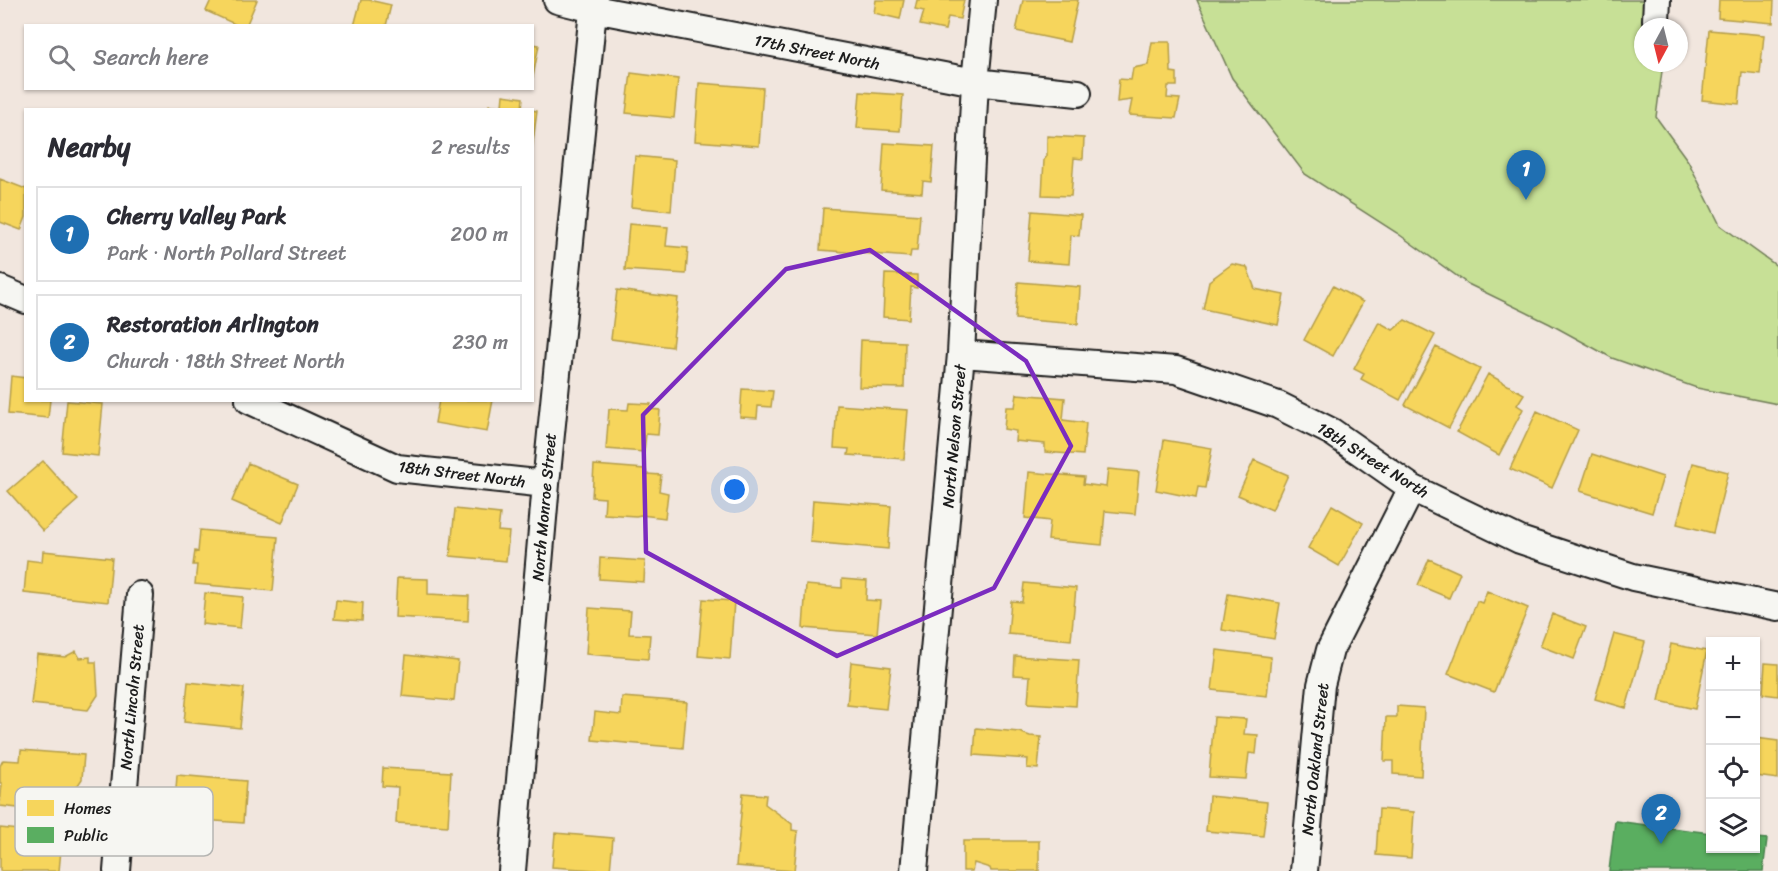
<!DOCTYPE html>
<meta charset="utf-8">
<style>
:root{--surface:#fff;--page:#f2f2f3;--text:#2b2b33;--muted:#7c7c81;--line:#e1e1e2;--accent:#1f6fb2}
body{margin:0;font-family:Sriracha,sans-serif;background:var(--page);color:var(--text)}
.controls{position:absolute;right:18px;bottom:18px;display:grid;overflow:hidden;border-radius:0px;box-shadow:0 2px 4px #0004}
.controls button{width:54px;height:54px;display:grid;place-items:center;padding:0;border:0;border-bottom:2px solid var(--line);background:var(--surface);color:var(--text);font:30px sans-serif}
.compass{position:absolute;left:1634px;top:18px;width:54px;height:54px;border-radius:50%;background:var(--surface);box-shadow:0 2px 4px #0004;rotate:187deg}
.you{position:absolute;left:735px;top:490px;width:21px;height:21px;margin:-15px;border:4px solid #fff;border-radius:50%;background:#1a73e8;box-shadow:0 0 0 9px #1a73e833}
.badge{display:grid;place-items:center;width:39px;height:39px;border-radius:50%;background:var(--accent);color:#fff;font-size:20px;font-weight:700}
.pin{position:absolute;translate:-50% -50px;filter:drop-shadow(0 2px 3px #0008)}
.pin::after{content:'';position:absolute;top:32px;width:21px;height:18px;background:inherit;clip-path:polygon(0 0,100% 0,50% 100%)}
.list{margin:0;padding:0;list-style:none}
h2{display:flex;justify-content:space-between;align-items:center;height:78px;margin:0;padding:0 24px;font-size:26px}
h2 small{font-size:20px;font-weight:400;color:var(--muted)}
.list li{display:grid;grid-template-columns:39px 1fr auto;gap:18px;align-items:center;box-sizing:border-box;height:96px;margin:0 12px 12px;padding:0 12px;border:2px solid var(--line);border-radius:0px}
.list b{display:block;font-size:22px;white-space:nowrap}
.list p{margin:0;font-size:20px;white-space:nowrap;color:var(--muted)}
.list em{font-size:20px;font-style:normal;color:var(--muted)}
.icon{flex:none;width:33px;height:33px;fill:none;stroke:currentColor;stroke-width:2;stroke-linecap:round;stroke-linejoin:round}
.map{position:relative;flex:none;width:1778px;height:871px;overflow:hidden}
.search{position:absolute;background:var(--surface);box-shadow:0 2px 4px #0004;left:24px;top:24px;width:510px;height:66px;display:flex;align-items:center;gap:15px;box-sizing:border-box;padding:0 21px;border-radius:0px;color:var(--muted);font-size:22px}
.panel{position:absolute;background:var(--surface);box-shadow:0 2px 4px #0004;left:24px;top:108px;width:510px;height:294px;border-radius:0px}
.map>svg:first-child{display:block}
</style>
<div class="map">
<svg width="1778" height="871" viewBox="0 0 1778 871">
<rect width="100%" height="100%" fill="#f1e6de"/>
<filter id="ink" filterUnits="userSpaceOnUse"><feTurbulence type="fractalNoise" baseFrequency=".0167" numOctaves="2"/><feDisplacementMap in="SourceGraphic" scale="12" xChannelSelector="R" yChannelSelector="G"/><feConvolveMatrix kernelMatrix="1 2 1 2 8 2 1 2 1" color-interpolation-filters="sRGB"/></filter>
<g filter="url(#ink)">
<path fill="#c7e096" stroke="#727e59" stroke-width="1.5" d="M 1197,0 L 1650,0 L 1653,27 L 1643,27 L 1643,63 L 1663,63 L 1656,117 L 1688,161 L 1720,225 L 1778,267 L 1778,404 L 1697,388 L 1612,358 L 1550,324 L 1468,284 L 1397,233 L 1305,174 L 1232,78 Z"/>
<path fill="#f6d55c" stroke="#b59e49" stroke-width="1.5" d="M 211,0 L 257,0 L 246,26 L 239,26 L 206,11 Z
M 361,0 L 369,0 L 391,5 L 386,26 L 354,26 Z
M 876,0 L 904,0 L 900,19 L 874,13 Z
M 917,0 L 964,0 L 960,19 L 948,17 L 945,30 L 920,25 L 924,11 L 915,9 Z
M 1023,0 L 1078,0 L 1069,42 L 1016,31 Z
M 1719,0 L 1774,0 L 1773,23 L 1718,18 Z
M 1709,30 L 1764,35 L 1760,74 L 1742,72 L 1739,104 L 1702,100 Z
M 1152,42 L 1170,42 L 1171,72 L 1177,73 L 1177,86 L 1168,86 L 1167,98 L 1180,99 L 1176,118 L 1129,115 L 1132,100 L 1117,102 L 1119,79 L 1131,80 L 1133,68 L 1148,65 Z
M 532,44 L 539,45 L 533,77 L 532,77 Z
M 631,73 L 678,79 L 674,118 L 626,113 Z
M 699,83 L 763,88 L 759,146 L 695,141 Z
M 860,92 L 903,95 L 900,131 L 857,128 Z
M 503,95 L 523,98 L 522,109 L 527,110 L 489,110 L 489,105 L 502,106 Z
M 532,110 L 537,111 L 532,150 Z
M 1047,136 L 1084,138 L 1083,159 L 1074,158 L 1071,196 L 1042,195 L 1044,160 L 1047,156 Z
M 884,143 L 934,146 L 931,182 L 923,181 L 922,193 L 881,190 Z
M 635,156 L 675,160 L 671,211 L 631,207 Z
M 0,179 L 26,189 L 26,217 L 21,230 L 0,222 Z
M 823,208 L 920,215 L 917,251 L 911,251 L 910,257 L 820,250 Z
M 1032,211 L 1081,215 L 1079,236 L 1071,235 L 1069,264 L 1028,261 Z
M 629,224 L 668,227 L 666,246 L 688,248 L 686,274 L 625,270 Z
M 1232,264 L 1247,267 L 1255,289 L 1284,295 L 1278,325 L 1203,309 L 1209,281 Z
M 885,274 L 917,275 L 917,288 L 911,287 L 909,319 L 883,317 Z
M 1018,282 L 1080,287 L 1078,324 L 1015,319 Z
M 1333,286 L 1363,302 L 1333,356 L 1304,340 Z
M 617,290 L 678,298 L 672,347 L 611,339 Z
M 1405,320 L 1435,335 L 1400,400 L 1361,379 L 1364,374 L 1354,369 L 1379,322 L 1393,330 Z
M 861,340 L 905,342 L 904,388 L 859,387 Z
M 1436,347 L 1480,369 L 1449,428 L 1405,405 Z
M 1488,374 L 1524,394 L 1517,405 L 1523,409 L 1499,455 L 1457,432 Z
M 11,376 L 26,378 L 26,400 L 50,400 L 48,418 L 8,414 Z
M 742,389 L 773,391 L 771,407 L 758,406 L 757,418 L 740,417 Z
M 1017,394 L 1065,398 L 1063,420 L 1086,423 L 1083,455 L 1045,452 L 1045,444 L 1015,441 L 1016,431 L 1004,429 L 1006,407 L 1015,407 Z
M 439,400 L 493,400 L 487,432 L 435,423 Z
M 67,401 L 103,404 L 98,456 L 62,452 Z
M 629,403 L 651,404 L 650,409 L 660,410 L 658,435 L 646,434 L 644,452 L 606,449 L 609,409 L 628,410 Z
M 837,405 L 908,410 L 904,459 L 848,455 L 849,449 L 834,448 Z
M 1537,411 L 1578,430 L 1552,488 L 1510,469 Z
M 1164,440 L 1212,448 L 1205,488 L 1198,487 L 1196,498 L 1156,490 Z
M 1592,454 L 1663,477 L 1652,513 L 1580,491 Z
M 1254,460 L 1288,475 L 1272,510 L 1238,495 Z
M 43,461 L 78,500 L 43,531 L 8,491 Z
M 248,463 L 298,484 L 282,523 L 232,501 Z
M 1693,463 L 1728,472 L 1713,533 L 1677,524 Z
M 594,465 L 645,469 L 647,474 L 661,475 L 659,491 L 668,493 L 665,518 L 641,515 L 636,516 L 604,514 L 605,498 L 592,497 Z
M 1108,469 L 1139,472 L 1135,514 L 1105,511 L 1102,545 L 1048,540 L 1050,521 L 1025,518 L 1029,472 L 1084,477 L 1083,484 L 1106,487 Z
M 813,500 L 891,506 L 888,549 L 810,542 Z
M 1332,505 L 1363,523 L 1339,566 L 1308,548 Z
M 455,509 L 500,514 L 498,531 L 509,532 L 506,561 L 450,556 Z
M 200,530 L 278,537 L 273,591 L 195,584 L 197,565 L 193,565 L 195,551 L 198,552 Z
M 43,551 L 112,558 L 108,602 L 24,593 L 27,560 L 42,562 Z
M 600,558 L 645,561 L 644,582 L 599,579 Z
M 1429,559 L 1460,573 L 1449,598 L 1418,585 Z
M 397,578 L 428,579 L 428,594 L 469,596 L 468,621 L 395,617 Z
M 842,579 L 867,581 L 866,600 L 880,601 L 877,634 L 803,628 L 806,585 L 842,588 Z
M 1024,583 L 1076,588 L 1071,640 L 1008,634 L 1011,601 L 1022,602 Z
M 1487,591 L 1528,608 L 1494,692 L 1448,674 L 1477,601 L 1482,603 Z
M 205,593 L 243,597 L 240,628 L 202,624 Z
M 1228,594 L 1280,603 L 1274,639 L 1222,630 Z
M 703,599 L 734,601 L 730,659 L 698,656 Z
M 336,600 L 363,603 L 362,621 L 334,619 Z
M 589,608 L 631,611 L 629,634 L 650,635 L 648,659 L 586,654 Z
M 1552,614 L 1586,627 L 1574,659 L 1540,646 Z
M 1614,634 L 1645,642 L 1626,708 L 1595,699 Z
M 1671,644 L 1707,651 L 1695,709 L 1659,701 Z
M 1217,650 L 1271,657 L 1267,696 L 1212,690 Z
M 76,651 L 80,658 L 90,657 L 90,662 L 96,662 L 98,695 L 88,710 L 31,704 L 37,654 L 65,657 Z
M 406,655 L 458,661 L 454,701 L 402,696 Z
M 1015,656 L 1079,660 L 1076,706 L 1028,703 L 1030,676 L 1014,675 Z
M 851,662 L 891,667 L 886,709 L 847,705 Z
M 1765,663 L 1778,664 L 1778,696 L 1763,694 Z
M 188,682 L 244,688 L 240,728 L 184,722 Z
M 622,697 L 687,702 L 683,748 L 592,740 L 595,712 L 621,715 Z
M 1397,706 L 1424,708 L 1421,776 L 1393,774 L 1393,761 L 1384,761 L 1386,717 L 1397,717 Z
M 1214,717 L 1246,719 L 1244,734 L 1258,735 L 1256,754 L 1249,753 L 1246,779 L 1209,777 Z
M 976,728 L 1019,732 L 1030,736 L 1041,737 L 1038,769 L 1027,768 L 1028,759 L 974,755 Z
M 1756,738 L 1778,741 L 1778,779 L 1756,776 Z
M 21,750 L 84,755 L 82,779 L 76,788 L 64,794 L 62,808 L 56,807 L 55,812 L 0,806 L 2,783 L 0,783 L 0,766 L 3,760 L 20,761 Z
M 383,768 L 451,772 L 448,826 L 396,823 L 398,787 L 382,786 Z
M 177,775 L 246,781 L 243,823 L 174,818 Z
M 743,793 L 766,795 L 765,804 L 792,824 L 792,830 L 798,831 L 794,871 L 736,866 Z
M 1209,796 L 1267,802 L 1263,836 L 1206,831 Z
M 1379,809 L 1414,812 L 1411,858 L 1376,855 Z
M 0,828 L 39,832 L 38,848 L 61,850 L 59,871 L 0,871 Z
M 555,833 L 613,838 L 610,871 L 552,867 Z
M 963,841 L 1039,841 L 1039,871 L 991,871 L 990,868 L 974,863 L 972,871 L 963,871 Z"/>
<path fill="#5aae61" stroke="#47824c" stroke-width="1.5" d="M 1615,821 L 1710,833 L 1710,848 L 1756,848 L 1756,838 L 1767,839 L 1763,871 L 1609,871 Z"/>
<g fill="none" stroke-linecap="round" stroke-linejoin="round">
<g stroke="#1c1c1c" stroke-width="30">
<path id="minor" d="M 557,0 L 594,9 L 975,82 L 1078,93
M 1656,20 L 1657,0
M 0,289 L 26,300
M 961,354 L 1176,370 L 1278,405 L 1332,432 L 1412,488 L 1520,540 L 1633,577 L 1778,607
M 249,400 L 397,468 L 546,484
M 117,871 L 140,595
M 512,871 L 546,484 L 594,0
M 914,871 L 961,354 L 975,82 L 983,0
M 1304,871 L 1321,685 L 1330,650 L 1412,488"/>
</g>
<use href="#minor" stroke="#f6f6f2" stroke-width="26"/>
</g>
</g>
<path fill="none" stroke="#7b2cbf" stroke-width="4.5" stroke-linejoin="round" d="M 870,250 L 1026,361 L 1071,446 L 994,588 L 837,656 L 646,552 L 643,415 L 786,269 Z"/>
<g text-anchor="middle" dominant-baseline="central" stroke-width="6" stroke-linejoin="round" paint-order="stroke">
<g font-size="16" fill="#1c1c1c" stroke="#f6f6f2">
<text transform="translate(817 52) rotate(11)">17th Street North</text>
<text transform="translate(954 436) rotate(-85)">North Nelson Street</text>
<text transform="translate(1373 460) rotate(32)">18th Street North</text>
<text transform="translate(462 474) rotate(7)">18th Street North</text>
<text transform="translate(544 507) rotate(-85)">North Monroe Street</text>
<text transform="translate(132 697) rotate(-85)">North Lincoln Street</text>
<text transform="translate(1315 759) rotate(-84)">North Oakland Street</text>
</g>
</g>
<rect x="15" y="787" width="198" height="69" rx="9" fill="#f6f6f2" stroke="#b5b5b2" stroke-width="1.5"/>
<rect x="27" y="800" width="27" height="16" fill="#f6d55c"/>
<rect x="27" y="827" width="27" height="16" fill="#5aae61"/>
<g font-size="16" fill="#1c1c1c">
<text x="64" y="814">Homes</text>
<text x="64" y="841">Public</text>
</g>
</svg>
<div class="controls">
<button>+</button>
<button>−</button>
<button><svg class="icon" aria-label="locate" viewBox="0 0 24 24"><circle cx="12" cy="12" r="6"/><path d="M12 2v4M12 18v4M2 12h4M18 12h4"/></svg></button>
<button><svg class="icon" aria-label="layers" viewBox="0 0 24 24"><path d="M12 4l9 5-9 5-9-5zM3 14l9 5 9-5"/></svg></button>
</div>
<svg class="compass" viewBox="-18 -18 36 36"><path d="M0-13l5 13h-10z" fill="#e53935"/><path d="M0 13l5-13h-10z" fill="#7c7c81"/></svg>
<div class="you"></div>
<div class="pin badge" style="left:1526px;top:200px">1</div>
<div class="pin badge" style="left:1661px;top:844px">2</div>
<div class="search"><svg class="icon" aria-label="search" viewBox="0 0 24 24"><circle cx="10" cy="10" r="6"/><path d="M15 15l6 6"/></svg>Search here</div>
<section class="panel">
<h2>Nearby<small>2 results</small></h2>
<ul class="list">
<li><span class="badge">1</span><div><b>Cherry Valley Park</b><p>Park · North Pollard Street</p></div><em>200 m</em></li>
<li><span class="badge">2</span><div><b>Restoration Arlington</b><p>Church · 18th Street North</p></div><em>230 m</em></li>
</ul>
</section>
</div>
